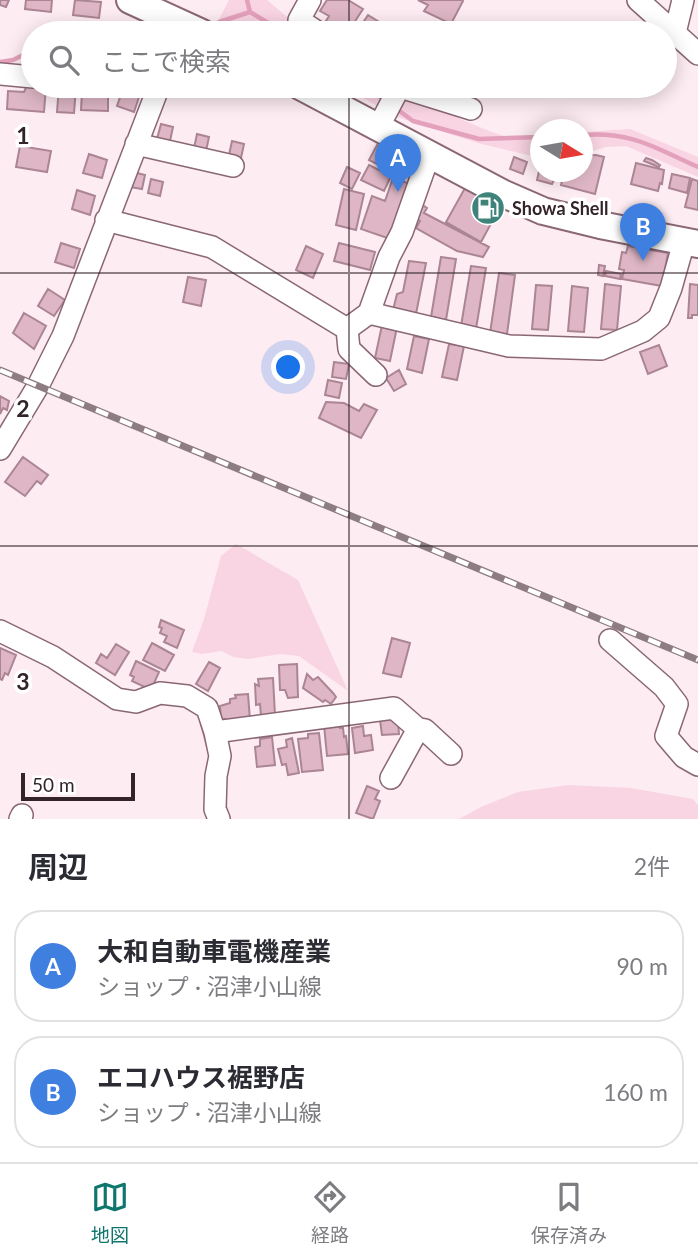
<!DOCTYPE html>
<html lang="ja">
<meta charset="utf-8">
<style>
:root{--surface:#fff;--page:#f7f7f7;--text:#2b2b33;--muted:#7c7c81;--line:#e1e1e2;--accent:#0f766e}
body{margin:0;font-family:Lato,"Noto Sans JP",sans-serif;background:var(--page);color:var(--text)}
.compass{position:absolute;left:530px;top:119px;width:63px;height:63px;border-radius:50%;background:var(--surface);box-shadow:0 4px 18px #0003;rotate:101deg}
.scale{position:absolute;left:21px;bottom:18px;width:114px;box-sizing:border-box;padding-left:7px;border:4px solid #33242a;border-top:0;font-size:19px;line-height:24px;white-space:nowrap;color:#33242a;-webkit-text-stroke:5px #fff;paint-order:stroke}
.you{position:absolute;left:289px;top:368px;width:24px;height:24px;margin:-18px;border:5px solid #fff;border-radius:50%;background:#1a73e8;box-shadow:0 0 0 10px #1a73e833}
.badge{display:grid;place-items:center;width:46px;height:46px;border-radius:50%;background:var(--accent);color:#fff;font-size:23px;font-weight:700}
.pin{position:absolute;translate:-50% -58px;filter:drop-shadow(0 2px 4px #0008)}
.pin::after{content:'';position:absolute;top:37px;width:24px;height:21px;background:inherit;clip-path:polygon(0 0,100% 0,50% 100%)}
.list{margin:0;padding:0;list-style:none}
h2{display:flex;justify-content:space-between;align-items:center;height:91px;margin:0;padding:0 28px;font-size:30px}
h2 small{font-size:23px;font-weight:400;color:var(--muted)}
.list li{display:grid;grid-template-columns:46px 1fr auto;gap:21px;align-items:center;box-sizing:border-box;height:112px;margin:0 14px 14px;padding:0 14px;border:2px solid var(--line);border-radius:28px}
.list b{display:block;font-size:26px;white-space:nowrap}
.list p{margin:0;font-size:23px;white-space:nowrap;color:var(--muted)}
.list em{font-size:23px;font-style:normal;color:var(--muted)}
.icon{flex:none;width:38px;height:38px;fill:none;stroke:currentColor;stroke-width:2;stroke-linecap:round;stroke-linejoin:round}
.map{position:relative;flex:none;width:698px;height:819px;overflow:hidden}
.search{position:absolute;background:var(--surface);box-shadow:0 4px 18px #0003;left:21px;right:21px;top:21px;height:77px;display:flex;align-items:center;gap:18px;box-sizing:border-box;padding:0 24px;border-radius:38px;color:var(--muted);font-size:26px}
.sheet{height:343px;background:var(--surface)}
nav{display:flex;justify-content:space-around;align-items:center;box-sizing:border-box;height:98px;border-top:2px solid var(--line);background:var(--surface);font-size:19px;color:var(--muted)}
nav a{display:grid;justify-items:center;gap:4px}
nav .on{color:var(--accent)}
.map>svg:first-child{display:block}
</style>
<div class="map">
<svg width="698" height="819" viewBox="0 0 698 819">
<rect width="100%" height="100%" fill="#fdecf2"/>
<path fill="#f9d4e2" d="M 229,0 L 267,0 L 306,33 L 255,33 L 242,25 L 213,31 Z
M 343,86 L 388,86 L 399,93 L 489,131 L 510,138 L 540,135 L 540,158 L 478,143 L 394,116 Z
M 630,129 L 698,157 L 698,177 L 626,146 L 606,147 L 583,154 L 583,132 Z
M 236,544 L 298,580 L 348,691 L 299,656 L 280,654 L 248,659 L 234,657 L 221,651 L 202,654 L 192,652 L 204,619 L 221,556 Z
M 569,785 L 631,788 L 693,799 L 698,805 L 698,819 L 459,819 L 481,807 L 518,792 Z"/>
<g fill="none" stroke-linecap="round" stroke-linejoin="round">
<path stroke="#e4a1bc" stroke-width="4.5" d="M 247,0 L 250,12 L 285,33
M 219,22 L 250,12
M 0,62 L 13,60 L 33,50
M 365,86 L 384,100
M 394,107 L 413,121 L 479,139 L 540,137
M 582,135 C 632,131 655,148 698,167
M 202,724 L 208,746"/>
</g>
<path fill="#deb6c5" stroke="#ab8594" stroke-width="2" d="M 0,0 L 9,0 L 6,7 L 0,5 Z
M 26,0 L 52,0 L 51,12 L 25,9 Z
M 75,0 L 101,2 L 99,18 L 73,15 Z
M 327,0 L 348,0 L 363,9 L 350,29 L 342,24 L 337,32 L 324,24 L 329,16 L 320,11 Z
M 418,0 L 462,0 L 463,1 L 451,24 L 424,11 L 428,5 Z
M 368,15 L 397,33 L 356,33 Z
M 86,28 L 107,32 L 106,33 L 85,33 Z
M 28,83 L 46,86 L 44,112 L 7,109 L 8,91 L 24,92 Z
M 59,86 L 76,87 L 74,113 L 57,112 Z
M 124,86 L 141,91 L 134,112 L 117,106 Z
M 173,86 L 191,86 L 188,97 L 171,93 Z
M 199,86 L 226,86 L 225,92 Z
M 436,86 L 451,86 L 446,95 L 434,89 Z
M 82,92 L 108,93 L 108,111 L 81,110 Z
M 161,124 L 173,127 L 170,141 L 157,139 Z
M 197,134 L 209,137 L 206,151 L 194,148 Z
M 232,141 L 244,144 L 241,158 L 229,155 Z
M 377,145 L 399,156 L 391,171 L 369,160 Z
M 20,146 L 51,151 L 47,172 L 16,167 Z
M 89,154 L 107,160 L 102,178 L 83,173 Z
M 596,155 L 604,157 L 595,194 L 561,185 L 564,172 L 582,172 L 582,156 Z
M 514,157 L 527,162 L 523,174 L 510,169 Z
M 646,158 L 652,160 L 660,165 L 659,167 L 644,161 Z
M 636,163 L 664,170 L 662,184 L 660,183 L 658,191 L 631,184 Z
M 369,165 L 391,176 L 384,191 L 361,180 Z
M 347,167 L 360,173 L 352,189 L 340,183 Z
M 540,167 L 540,172 L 558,172 L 552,184 L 537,180 Z
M 133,172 L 145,175 L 142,189 L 130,187 Z
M 672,174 L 690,178 L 687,193 L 669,188 Z
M 393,178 L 413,185 L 393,240 L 361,229 L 372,196 L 385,201 Z
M 151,179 L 163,182 L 160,196 L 148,193 Z
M 692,179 L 698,181 L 698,210 L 685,207 Z
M 465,188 L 500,207 L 481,242 L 446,222 Z
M 344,189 L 364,194 L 356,230 L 336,225 Z
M 77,190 L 95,196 L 90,215 L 72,209 Z
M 418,202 L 427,208 L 424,213 L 489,247 L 483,257 L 457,251 L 416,228 L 420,221 L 414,217 Z
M 61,243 L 80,249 L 74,268 L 55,262 Z
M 339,243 L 375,252 L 370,270 L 334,261 Z
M 306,246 L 323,254 L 313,278 L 296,270 Z
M 628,246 L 668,253 L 662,286 L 622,279 L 624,270 L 619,269 L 622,252 L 626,253 Z
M 441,257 L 456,259 L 446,320 L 431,317 Z
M 409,261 L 426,263 L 416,314 L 393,310 L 397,294 L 403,292 Z
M 599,265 L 605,266 L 603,276 L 598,275 Z
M 471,266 L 486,268 L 476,329 L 461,326 Z
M 606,271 L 621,274 L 620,279 L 605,276 Z
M 499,273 L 515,275 L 507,334 L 490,333 Z
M 188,277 L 206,280 L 201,306 L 183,302 Z
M 605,284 L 621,286 L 617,330 L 601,329 Z
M 690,284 L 698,285 L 698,315 L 692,315 L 692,318 L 688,318 Z
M 536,285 L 552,286 L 548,330 L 532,329 Z
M 572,286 L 588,288 L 584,332 L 568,331 Z
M 48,289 L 65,300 L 54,316 L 38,306 Z
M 24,313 L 46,326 L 34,349 L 13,333 Z
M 382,325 L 397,327 L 390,361 L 375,358 Z
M 414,336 L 429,339 L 422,373 L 407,369 Z
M 449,344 L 464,346 L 457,380 L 442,377 Z
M 659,345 L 667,366 L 648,374 L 640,352 Z
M 334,362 L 349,364 L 346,379 L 332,377 Z
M 399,370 L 406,384 L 394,391 L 386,378 Z
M 328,380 L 342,383 L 339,398 L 325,395 Z
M 0,396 L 9,401 L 7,410 L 3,408 L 0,414 Z
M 326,402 L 344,403 L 359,411 L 364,404 L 377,410 L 361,438 L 319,418 Z
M 23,457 L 48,475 L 41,484 L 37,481 L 25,496 L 5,482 Z
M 161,620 L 184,630 L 177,648 L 164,642 L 167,636 L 160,633 L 162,628 L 159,627 Z
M 392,638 L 410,643 L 401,677 L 383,673 Z
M 152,643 L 174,655 L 165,671 L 143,660 Z
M 116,644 L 129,652 L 115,675 L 96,663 L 101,654 L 107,658 Z
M 0,648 L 16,655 L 8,675 L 5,673 L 2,680 L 0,679 Z
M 136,661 L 159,672 L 151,690 L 132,681 L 134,677 L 130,675 Z
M 209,662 L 220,668 L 208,691 L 196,684 Z
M 297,664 L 298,697 L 288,698 L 285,690 L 280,690 L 279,665 Z
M 307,674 L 313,680 L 318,677 L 333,693 L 336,697 L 331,704 L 325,700 L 323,702 L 303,688 Z
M 273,678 L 275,715 L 261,716 L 260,704 L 256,705 L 255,684 L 259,686 L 258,679 Z
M 248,694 L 250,720 L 226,722 L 225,719 L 221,720 L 220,706 L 230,703 L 230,699 L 236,698 L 235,695 Z
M 393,718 L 394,722 L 398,722 L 399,734 L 382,735 L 380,720 Z
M 339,724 L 340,728 L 343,728 L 344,737 L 346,736 L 348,754 L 327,756 L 324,725 Z
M 363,726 L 364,736 L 371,735 L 373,750 L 355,753 L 352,728 Z
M 319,733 L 323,770 L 302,772 L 298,739 L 308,738 L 308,734 Z
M 272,737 L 275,765 L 257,767 L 255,747 L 260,746 L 260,739 Z
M 292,738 L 299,773 L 288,775 L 286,764 L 282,765 L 278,749 L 287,747 L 286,740 Z
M 367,786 L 379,791 L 375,799 L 380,801 L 373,819 L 356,813 Z"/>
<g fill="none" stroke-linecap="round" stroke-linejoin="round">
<g stroke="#8a6775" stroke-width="24">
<path id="minor" d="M 310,0 L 299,20 L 319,33
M 638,0 L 698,54
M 675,33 L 683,0
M 0,74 L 33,77
M 397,86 L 471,109
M 378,128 L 400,86
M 136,144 L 233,166
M 429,155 L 402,232 L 389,257 L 369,313 L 509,346 L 601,349 L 643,331 L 659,318 L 671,288 L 684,242
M 106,220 L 212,247 L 347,329 L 369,313
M 347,329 L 349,349 L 376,375
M 0,449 L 38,386 L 63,336 L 159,86
M 0,631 L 53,657 L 117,699 L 136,702 L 160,693 L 187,696 L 207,708 L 215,732 L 220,756 L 216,776 L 215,809 L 219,819
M 610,640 L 664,687 L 677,704 L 666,736 L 684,757 L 698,765
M 215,732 L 394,708 L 418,729 L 425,730 L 451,754
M 391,778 L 418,729
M 20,819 L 22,815"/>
</g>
<g stroke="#8a6775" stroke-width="30">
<path id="major" d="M 130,0 L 202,33
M 300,86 L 504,194 L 543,211 L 600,225 L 698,244"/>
</g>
<use href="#minor" stroke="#fff" stroke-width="21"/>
<use href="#major" stroke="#fff" stroke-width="26"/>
<g stroke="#8d7d83" stroke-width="7">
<path id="rail" d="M 0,370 L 698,660"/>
</g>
<use href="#rail" stroke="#fff" stroke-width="4.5" stroke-dasharray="13" stroke-linecap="butt"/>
</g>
<path fill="none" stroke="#33242a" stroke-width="2" stroke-opacity="0.55" d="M 349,0 L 349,33M 349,86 L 349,819M 0,273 L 698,273M 0,546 L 698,546"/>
<defs>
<g id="fuel-disc" transform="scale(1.75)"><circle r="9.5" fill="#3e847b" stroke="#fff"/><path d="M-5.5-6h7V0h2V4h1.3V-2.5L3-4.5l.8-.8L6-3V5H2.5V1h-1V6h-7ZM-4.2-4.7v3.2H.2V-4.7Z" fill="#fff"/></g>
</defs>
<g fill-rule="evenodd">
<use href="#fuel-disc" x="488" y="208"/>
</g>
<g text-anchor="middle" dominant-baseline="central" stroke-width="7" stroke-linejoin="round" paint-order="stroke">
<g font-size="18" font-weight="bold" fill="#33242a" stroke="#fff" text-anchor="start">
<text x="512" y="208">Showa Shell</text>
</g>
</g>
<g font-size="23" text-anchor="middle" font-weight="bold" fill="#33242a" stroke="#fff" stroke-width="7" stroke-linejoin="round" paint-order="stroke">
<text x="23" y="144">1</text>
<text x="23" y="417">2</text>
<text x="23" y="690">3</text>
</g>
</svg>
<svg class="compass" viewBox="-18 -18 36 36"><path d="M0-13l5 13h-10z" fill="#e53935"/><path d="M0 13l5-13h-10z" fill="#7c7c81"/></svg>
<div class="scale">50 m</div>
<div class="you"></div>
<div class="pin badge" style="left:398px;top:192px;background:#3f7fe0">A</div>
<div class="pin badge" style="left:643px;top:261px;background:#3f7fe0">B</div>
<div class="search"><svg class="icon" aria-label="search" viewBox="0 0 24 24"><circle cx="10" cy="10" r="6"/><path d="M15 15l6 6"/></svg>ここで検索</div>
</div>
<section class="sheet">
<h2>周辺<small>2件</small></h2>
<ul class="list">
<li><span class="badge" style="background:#3f7fe0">A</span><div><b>大和自動車電機産業</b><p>ショップ · 沼津小山線</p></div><em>90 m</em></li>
<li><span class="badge" style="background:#3f7fe0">B</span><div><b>エコハウス裾野店</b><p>ショップ · 沼津小山線</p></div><em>160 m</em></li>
</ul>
</section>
<nav>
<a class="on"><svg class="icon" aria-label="map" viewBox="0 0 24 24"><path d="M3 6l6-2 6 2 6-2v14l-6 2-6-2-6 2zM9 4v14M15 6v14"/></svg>地図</a>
<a><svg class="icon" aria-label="directions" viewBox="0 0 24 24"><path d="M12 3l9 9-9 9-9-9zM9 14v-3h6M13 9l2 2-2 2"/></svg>経路</a>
<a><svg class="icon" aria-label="saved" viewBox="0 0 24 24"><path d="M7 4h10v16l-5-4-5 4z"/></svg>保存済み</a>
</nav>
